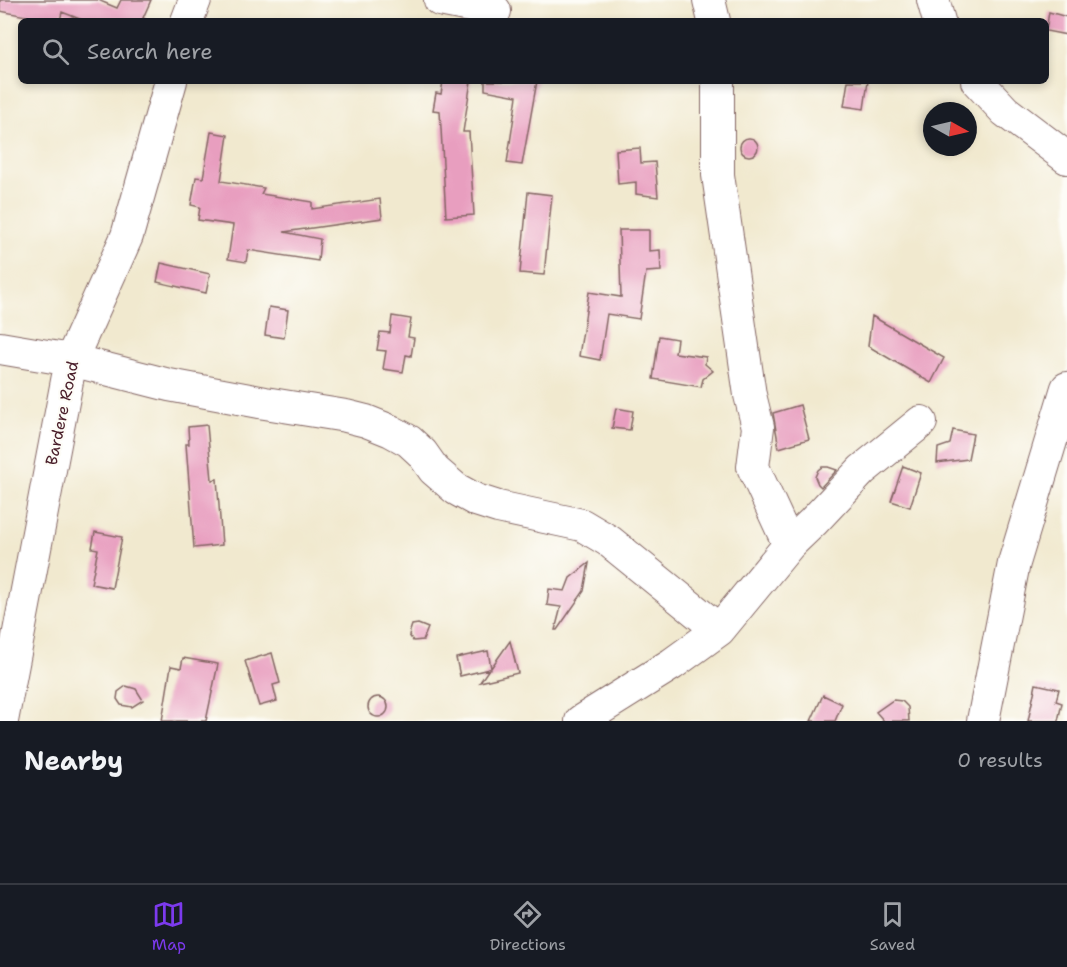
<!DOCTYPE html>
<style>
:root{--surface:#171b24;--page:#242831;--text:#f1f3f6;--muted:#9ea1a6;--line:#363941;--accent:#7c3aed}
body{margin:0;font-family:"Shantell Sans",sans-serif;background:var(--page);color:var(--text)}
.compass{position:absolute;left:923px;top:102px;width:54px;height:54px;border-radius:50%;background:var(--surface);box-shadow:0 3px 9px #0003;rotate:98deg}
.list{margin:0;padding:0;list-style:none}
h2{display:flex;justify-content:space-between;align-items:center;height:78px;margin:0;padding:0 24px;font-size:26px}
h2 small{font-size:20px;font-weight:400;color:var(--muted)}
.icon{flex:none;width:33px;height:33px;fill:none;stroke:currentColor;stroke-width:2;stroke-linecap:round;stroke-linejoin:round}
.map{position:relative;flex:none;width:1067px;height:721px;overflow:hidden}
.search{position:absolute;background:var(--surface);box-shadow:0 3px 9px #0003;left:18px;right:18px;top:18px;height:66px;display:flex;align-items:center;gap:15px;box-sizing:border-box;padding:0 21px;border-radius:9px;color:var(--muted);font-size:22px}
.sheet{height:162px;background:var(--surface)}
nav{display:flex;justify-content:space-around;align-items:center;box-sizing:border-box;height:84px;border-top:2px solid var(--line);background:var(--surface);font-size:16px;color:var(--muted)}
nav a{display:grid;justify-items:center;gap:3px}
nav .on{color:var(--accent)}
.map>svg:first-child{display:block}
</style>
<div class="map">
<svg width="1067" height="721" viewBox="0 0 1067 721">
<rect width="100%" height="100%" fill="#fdfcf7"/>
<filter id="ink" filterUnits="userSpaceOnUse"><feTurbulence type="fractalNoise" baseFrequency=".0167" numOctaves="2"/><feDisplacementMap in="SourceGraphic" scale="12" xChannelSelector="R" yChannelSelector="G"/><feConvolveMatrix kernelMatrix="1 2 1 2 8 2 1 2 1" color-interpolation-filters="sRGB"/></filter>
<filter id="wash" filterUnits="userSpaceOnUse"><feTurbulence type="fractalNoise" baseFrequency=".008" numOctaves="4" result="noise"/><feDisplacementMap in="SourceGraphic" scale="24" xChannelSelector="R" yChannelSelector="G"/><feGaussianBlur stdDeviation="1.35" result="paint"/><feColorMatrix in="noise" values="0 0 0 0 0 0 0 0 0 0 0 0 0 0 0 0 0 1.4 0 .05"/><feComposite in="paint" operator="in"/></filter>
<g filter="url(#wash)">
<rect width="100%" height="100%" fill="#f1e9cf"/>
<g id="blocks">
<path fill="#e89ebf" d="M 0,0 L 98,0 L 117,8 L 121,0 L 151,0 L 143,18 L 148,21 L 85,21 L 62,12 L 60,21 L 35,21 L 36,18 L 0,11 Z
M 1049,12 L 1067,17 L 1067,35 L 1046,31 Z
M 443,81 L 471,81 L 463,132 L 469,132 L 474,215 L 446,217 L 440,111 L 433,110 L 436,93 L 441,94 Z
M 485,81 L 537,81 L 522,165 L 507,163 L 517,96 L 485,90 Z
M 848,81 L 868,81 L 864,109 L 844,106 Z
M 211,132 L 228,135 L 221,181 L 264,188 L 261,194 L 312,202 L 312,209 L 380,199 L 382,218 L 284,232 L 320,239 L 318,261 L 248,250 L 246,262 L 228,259 L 233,225 L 198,220 L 200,207 L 191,205 L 196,177 L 203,178 Z
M740 147a9 9 0 1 1 18 0a9 9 0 1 1-18 0Z
M 640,148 L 641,163 L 655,162 L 658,197 L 636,194 L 636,182 L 618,184 L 616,150 Z
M 528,192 L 552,195 L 544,275 L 520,273 Z
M 619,230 L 649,230 L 649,251 L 660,250 L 661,271 L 646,272 L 639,319 L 607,314 L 600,360 L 579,356 L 589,292 L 621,297 Z
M 161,263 L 210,274 L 206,293 L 157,282 Z
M 269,307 L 288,310 L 284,338 L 265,335 Z
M 392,316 L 411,319 L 408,337 L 414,338 L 411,356 L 406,355 L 403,372 L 383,369 L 386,351 L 377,350 L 380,332 L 390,333 Z
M 872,316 L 944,358 L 931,383 L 868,346 Z
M 659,336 L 677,339 L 675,353 L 706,357 L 705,364 L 713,371 L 703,379 L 701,387 L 653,379 Z
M 800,405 L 809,439 L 779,448 L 773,413 Z
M 616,408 L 633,411 L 630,430 L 612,428 Z
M 207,425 L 212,480 L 217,479 L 222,545 L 194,548 L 186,444 L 189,444 L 188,427 Z
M 953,430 L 973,434 L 968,459 L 937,463 L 938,448 L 950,444 Z
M 903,466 L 921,473 L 910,507 L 891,501 Z
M 822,467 L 828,467 L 837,470 L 821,487 L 818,484 L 815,477 L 818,470 Z
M 95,532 L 122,537 L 112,588 L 91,584 L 98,549 L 92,548 Z
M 589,563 L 584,591 L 557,630 L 555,630 L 561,607 L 547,605 L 549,589 L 565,591 L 570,578 Z
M 418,624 L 428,628 L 423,640 L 413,641 L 409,635 L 410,631 L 412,625 Z
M 510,641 L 518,673 L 480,682 L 489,669 L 460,676 L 456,658 L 488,651 L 491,668 Z
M 272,653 L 280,683 L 273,685 L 277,701 L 259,706 L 245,661 Z
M 183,658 L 218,664 L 206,721 L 162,721 L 171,666 L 181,668 Z
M 1036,684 L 1059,689 L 1056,701 L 1062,703 L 1058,721 L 1028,721 Z
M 126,686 L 136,689 L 143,700 L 132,707 L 121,705 L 117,699 L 118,692 Z
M 823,695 L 842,704 L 835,721 L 811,721 Z
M368 707a10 10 0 1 1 20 0a10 10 0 1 1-20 0Z
M 893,700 L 902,701 L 908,707 L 909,721 L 884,721 L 876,712 Z"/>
</g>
</g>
<g filter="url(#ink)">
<use href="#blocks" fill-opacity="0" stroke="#846664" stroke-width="1.5"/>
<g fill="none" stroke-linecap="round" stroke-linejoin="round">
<g stroke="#846664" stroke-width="34">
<path id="minor" d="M 440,0 L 495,11
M 709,0 L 714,21
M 933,0 L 939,21
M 187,21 L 195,0
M 718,81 L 718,175 L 750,395 L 758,427 L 753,467 L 789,545
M 977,81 L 1005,111 L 1067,158
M 0,348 L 71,360 L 169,385 L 265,403 L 346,416 L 366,421 L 391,431 L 409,441 L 422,453 L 434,470 L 456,489 L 476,500 L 498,507 L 582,525 L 609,541 L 719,630
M 2,721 L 71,360 L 127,236 L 171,81
M 581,721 L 672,664 L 719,630 L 789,545 L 813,522 L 862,470 L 921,422
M 983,721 L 1014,563 L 1067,388"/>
</g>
<use href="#minor" stroke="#fff" stroke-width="32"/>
</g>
</g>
<g text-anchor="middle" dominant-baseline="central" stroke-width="4.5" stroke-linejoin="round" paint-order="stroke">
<g font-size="16" fill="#4a1f2b" stroke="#fdfcf7">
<text transform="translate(62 413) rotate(-78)">Bardere Road</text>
</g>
</g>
</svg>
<svg class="compass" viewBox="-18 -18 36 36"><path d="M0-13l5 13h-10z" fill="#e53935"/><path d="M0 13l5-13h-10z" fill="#9ea1a6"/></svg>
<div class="search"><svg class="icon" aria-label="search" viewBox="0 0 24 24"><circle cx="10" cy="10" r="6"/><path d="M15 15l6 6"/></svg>Search here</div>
</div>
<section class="sheet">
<h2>Nearby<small>0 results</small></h2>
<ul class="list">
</ul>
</section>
<nav>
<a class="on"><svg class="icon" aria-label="map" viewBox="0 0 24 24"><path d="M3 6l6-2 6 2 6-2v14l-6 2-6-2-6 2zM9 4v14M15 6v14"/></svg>Map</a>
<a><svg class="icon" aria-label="directions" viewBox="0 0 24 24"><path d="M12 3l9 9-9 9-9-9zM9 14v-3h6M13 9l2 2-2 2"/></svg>Directions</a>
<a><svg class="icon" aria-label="saved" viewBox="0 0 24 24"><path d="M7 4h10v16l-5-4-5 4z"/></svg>Saved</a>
</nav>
